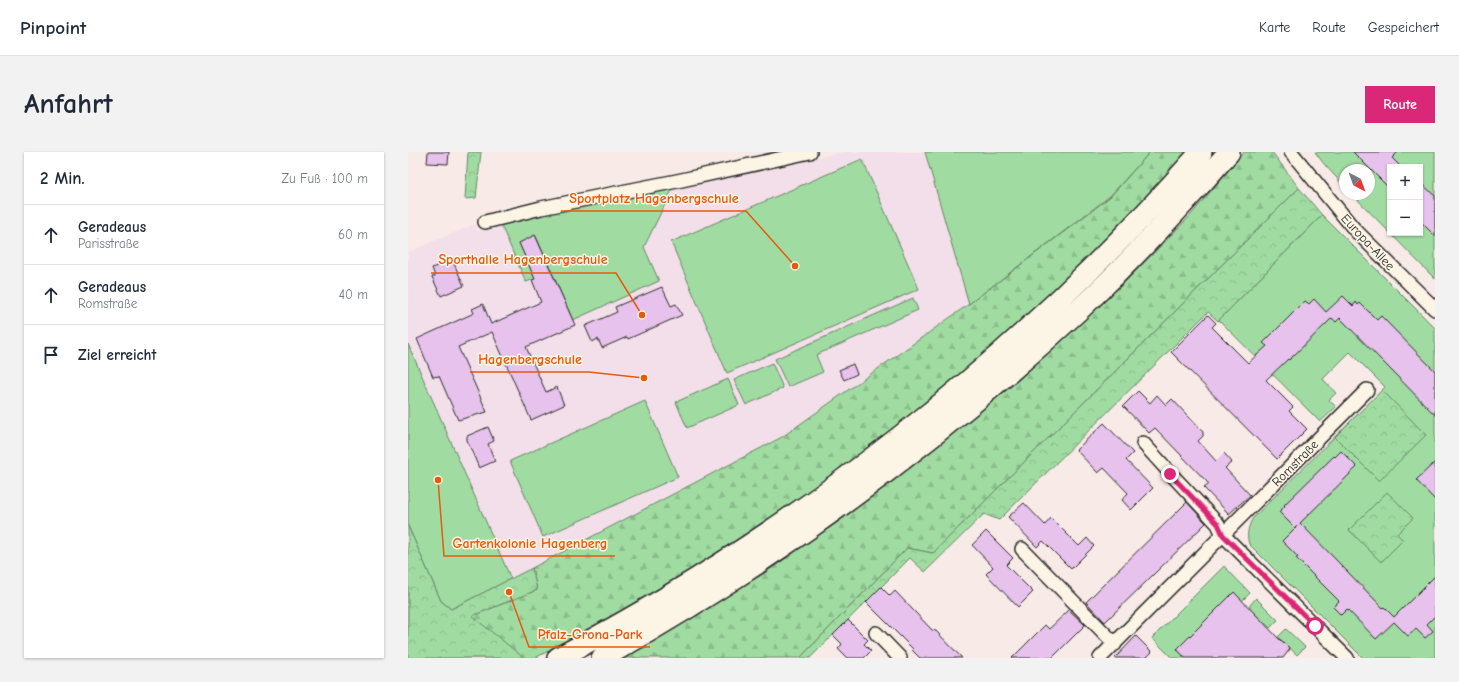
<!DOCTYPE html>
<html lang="de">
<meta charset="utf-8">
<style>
:root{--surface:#fff;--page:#f2f2f3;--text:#1f2937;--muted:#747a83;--line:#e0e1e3;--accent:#db2777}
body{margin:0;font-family:"Comic Neue",sans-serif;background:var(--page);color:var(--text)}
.controls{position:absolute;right:12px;top:12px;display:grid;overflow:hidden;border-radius:0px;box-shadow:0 1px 3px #0004}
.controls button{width:36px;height:36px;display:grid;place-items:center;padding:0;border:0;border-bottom:1px solid var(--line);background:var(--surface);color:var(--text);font:20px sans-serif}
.compass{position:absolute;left:931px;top:12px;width:36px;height:36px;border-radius:50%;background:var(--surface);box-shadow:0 1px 3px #0004;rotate:139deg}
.stop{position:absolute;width:12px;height:12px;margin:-9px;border:3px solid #db2777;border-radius:50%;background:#fff}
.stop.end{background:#db2777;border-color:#fff;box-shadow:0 1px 4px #0008}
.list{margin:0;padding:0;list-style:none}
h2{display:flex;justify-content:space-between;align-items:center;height:52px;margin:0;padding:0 16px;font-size:17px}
h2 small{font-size:13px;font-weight:400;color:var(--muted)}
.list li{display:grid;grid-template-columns:26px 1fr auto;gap:12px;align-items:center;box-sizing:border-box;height:60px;padding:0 16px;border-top:1px solid var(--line)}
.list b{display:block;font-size:15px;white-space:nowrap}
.list p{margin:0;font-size:13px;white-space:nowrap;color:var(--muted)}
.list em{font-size:13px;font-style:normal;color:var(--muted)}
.icon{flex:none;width:22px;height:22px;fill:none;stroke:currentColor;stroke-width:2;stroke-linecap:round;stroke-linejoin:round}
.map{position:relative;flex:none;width:1027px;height:506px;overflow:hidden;border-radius:0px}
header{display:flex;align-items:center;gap:24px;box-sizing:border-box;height:56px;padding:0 20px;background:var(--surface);border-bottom:1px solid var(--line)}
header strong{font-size:19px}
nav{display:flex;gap:22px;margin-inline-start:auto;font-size:14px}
.intro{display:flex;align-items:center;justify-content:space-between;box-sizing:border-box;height:96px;padding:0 24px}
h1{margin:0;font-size:28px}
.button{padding:10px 18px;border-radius:0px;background:var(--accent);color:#fff;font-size:14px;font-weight:700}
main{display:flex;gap:24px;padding:0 24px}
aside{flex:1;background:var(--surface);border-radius:0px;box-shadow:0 1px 3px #0004}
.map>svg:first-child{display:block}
</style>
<header>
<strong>Pinpoint</strong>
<nav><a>Karte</a><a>Route</a><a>Gespeichert</a></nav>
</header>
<div class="intro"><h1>Anfahrt</h1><a class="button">Route</a></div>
<main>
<aside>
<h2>2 Min.<small>Zu Fuß · 100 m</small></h2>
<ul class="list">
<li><svg class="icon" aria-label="ahead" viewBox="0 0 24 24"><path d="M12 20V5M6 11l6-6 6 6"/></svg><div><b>Geradeaus</b><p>Parisstraße</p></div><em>60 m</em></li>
<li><svg class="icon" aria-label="ahead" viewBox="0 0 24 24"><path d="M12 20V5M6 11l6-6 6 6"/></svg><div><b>Geradeaus</b><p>Romstraße</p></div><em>40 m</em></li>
<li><svg class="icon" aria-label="arrive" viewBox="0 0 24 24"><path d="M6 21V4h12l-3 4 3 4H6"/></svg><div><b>Ziel erreicht</b></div></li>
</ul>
</aside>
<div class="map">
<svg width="1027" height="506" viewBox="0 0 1027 506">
<defs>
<pattern id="forest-firs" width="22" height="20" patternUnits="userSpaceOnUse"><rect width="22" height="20" fill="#a0dca2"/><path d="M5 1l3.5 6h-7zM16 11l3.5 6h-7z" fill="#8abd8c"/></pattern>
<pattern id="park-crowns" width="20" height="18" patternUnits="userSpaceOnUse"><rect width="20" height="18" fill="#a0dca2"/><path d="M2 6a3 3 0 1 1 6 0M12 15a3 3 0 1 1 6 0" fill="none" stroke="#8abd8c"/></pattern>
</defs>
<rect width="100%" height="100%" fill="#f8ebe7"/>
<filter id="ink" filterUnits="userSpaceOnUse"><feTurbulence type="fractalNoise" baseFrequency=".025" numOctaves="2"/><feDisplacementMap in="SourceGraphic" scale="8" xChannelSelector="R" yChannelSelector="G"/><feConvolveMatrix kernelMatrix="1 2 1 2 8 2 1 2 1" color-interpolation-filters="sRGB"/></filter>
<g filter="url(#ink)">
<path fill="#f3dfe9" d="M 435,0 L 517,0 L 561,152 L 374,285 L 103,427 L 0,192 L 0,100 L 67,72 L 70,79 L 107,66 L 265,36 Z"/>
<path fill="#a0dca2" stroke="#668466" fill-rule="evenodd" d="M 517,0 L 742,0 L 702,44 L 561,152 Z
M 907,0 L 1027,0 L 1027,127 L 944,42 L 961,42 L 961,18 L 937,18 L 937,35 L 916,12 ZM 982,15 L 1012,15 L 1012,81 L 982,81 Z
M 454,7 L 511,137 L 319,221 L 263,90 Z
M 265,36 L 236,95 L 251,129 L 165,168 L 128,84 L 111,91 L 127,127 L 118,130 L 92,71 L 107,66 Z
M 914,63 L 1027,176 L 1027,506 L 955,506 L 841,392 C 838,382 840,375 845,366 L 977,235 L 942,200 L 915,227 L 928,241 L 921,248 L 928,255 L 912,270 L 811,168 Z
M 505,146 L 510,158 L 408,203 L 415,220 L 380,235 L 367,207 Z
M 0,192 L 103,427 L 43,457 L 33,449 L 0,374 Z
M 364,211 L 375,236 L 338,253 L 326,228 Z
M 320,227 L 331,253 L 279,276 L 268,250 Z
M 237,249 L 270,325 L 135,385 L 102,309 Z
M 816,414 L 842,441 L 834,449 L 826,440 L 769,497 L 777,506 L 764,506 L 744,486 Z
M 848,446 L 870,468 L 862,476 L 842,457 L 842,453 Z
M 878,477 L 897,495 L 889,503 L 870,485 Z"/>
<path fill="url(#forest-firs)" stroke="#668466" d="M 742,0 L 780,0 L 733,52 L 671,114 L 593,188 L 527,243 L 413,332 L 302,407 L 220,457 L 127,506 L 0,506 L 0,409 L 24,461 L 64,464 L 129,438 L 124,416 L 374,285 L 561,152 L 702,45 Z
M 836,0 L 864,0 L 891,36 L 525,401 L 499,396 L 392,506 L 215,506 L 357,421 L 491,323 L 605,233 L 719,128 L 782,64 Z"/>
<path fill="url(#park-crowns)" stroke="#668466" d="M 60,0 L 73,0 L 68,46 L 57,47 Z
M 891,36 L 914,63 L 810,169 L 800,160 L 591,368 L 576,362 L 517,420 L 502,406 L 402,506 L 392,506 L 499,396 L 525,401 Z
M 974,238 L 1018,283 L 971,329 L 927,285 Z
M 979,340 L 1005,366 L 989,382 L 995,388 L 973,410 L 941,378 Z
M 0,374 L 33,449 L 43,457 L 124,416 L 129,438 L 64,464 L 116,506 L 0,506 Z"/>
<path fill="#e6c2ed" stroke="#2b2b2b" d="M 20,0 L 41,0 L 40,12 L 19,11 Z
M 945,0 L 990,0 L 984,6 L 993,15 L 982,15 L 982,37 Z
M 1012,30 L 1027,44 L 1027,84 L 1012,69 Z
M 127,83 L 167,173 L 118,195 L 138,240 L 149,235 L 156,253 L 123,268 L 84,180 L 50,195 L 79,260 L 50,268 L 31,224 L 25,225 L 9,187 L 66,161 L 64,157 L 75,152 L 83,172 L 133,150 L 124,128 L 127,127 L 111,91 Z
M 44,107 L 56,134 L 33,144 L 24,125 L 27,124 L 24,116 Z
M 254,135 L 263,154 L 268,152 L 274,163 L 220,187 L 219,185 L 194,196 L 190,187 L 184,190 L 177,174 L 209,160 L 207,155 Z
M 935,144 L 945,154 L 948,150 L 950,153 L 952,151 L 969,168 L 973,164 L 1027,219 L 1027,263 L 932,166 L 928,170 L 924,166 L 881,208 L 880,207 L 858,228 L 885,255 L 881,259 L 899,277 L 869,307 L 763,200 L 800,163 L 808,171 L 804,175 L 840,211 L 859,194 L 855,191 L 897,149 L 901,152 L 906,147 L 918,160 Z
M 445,212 L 449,222 L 436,228 L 431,218 Z
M 730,239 L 742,251 L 749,243 L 758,253 L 764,247 L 795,280 L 795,284 L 790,289 L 808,309 L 816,301 L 824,310 L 817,316 L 842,343 L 821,362 L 796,336 L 801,332 L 747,276 L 741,281 L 715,254 Z
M 696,271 L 725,301 L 718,308 L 745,336 L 723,358 L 714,348 L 720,341 L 696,316 L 690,321 L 668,298 Z
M 80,275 L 86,289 L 80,292 L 87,309 L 71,316 L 59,288 L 59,284 Z
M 933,299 L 949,315 L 887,376 L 871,360 L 877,354 L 876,353 L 926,304 L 927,305 Z
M 1027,310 L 1027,348 L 1008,328 Z
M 779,350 L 798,371 L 697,470 L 678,450 Z
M 616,351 L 637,373 L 643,366 L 671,394 L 679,386 L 686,394 L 663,417 L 635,389 L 629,395 L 600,365 Z
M 892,371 L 975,456 L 976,455 L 986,465 L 1027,424 L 1027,464 L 1019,472 L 1025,479 L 1017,486 L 1008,477 L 1000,484 L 986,470 L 968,487 L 939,457 L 933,463 L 925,455 L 931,449 L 888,406 L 890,405 L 874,389 Z
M 578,379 L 605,406 L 598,413 L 625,440 L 610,455 L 578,422 L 585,415 L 564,393 Z
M 473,435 L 482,444 L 487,439 L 524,478 L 528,479 L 554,506 L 512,506 L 504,498 L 505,497 L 458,450 Z
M 826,440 L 873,489 L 873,488 L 882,497 L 875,506 L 777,506 L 769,497 Z
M 661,458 L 677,473 L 644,506 L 604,506 L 637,473 L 641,477 Z
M 440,468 L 460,488 L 456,492 L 463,499 L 456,506 L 439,506 L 430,497 L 434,492 L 425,483 Z
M 728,484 L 744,500 L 738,506 L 707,506 Z"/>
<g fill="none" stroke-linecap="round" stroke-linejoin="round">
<g stroke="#2b2b2b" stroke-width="16">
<path id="minor" d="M 883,0 L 947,78 L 1027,157
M 77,70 L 133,56 L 269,29 L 402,0
M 735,291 L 763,322 L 810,372 L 815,383 L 939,506
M 614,397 L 707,492
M 468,481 L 492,506
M 692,506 L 959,238"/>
</g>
<g stroke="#2b2b2b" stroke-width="24">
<path id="trunk" d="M 150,506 C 392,379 613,206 793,0
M 194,506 C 369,408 526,293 673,156 C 725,107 774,54 821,0"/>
</g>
<use href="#minor" stroke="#fcf5e5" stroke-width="13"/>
<use href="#trunk" stroke="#fcf5e5" stroke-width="21"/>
</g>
</g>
<g fill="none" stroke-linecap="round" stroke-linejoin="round" filter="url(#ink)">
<path stroke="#db2777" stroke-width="5" d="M 762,322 L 810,372 L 815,383 L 907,474"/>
</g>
<g text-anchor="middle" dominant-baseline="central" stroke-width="3" stroke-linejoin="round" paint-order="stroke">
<g font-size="13" fill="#2b2b2b" stroke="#fcf5e5">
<text transform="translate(960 90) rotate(47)">Europa-Allee</text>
<text transform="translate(887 311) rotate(-45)">Romstraße</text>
</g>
</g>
<path fill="none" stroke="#e8590c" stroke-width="1.5" d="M387 114L338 59H153M234 163L208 121H23M236 226L181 220H62M30 328L36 404H207M101 440L121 495H242"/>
<g fill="#e8590c" stroke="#fcf5e5" stroke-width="1.5">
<circle cx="387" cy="114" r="4"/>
<circle cx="234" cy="163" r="4"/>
<circle cx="236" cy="226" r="4"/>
<circle cx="30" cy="328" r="4"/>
<circle cx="101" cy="440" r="4"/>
</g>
<g font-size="14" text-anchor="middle" font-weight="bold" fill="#e8590c" stroke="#fcf5e5" stroke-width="3" stroke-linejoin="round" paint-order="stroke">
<text x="246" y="51">Sportplatz Hagenbergschule</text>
<text x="115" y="112">Sporthalle Hagenbergschule</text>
<text x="122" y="212">Hagenbergschule</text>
<text x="122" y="396">Gartenkolonie Hagenberg</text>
<text x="182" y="487">Pfalz-Grona-Park</text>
</g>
</svg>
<div class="controls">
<button>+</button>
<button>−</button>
</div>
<svg class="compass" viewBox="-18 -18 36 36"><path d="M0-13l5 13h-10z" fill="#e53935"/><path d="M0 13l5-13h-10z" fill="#747a83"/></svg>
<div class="stop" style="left:907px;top:474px"></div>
<div class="stop end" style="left:762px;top:322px"></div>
</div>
</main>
